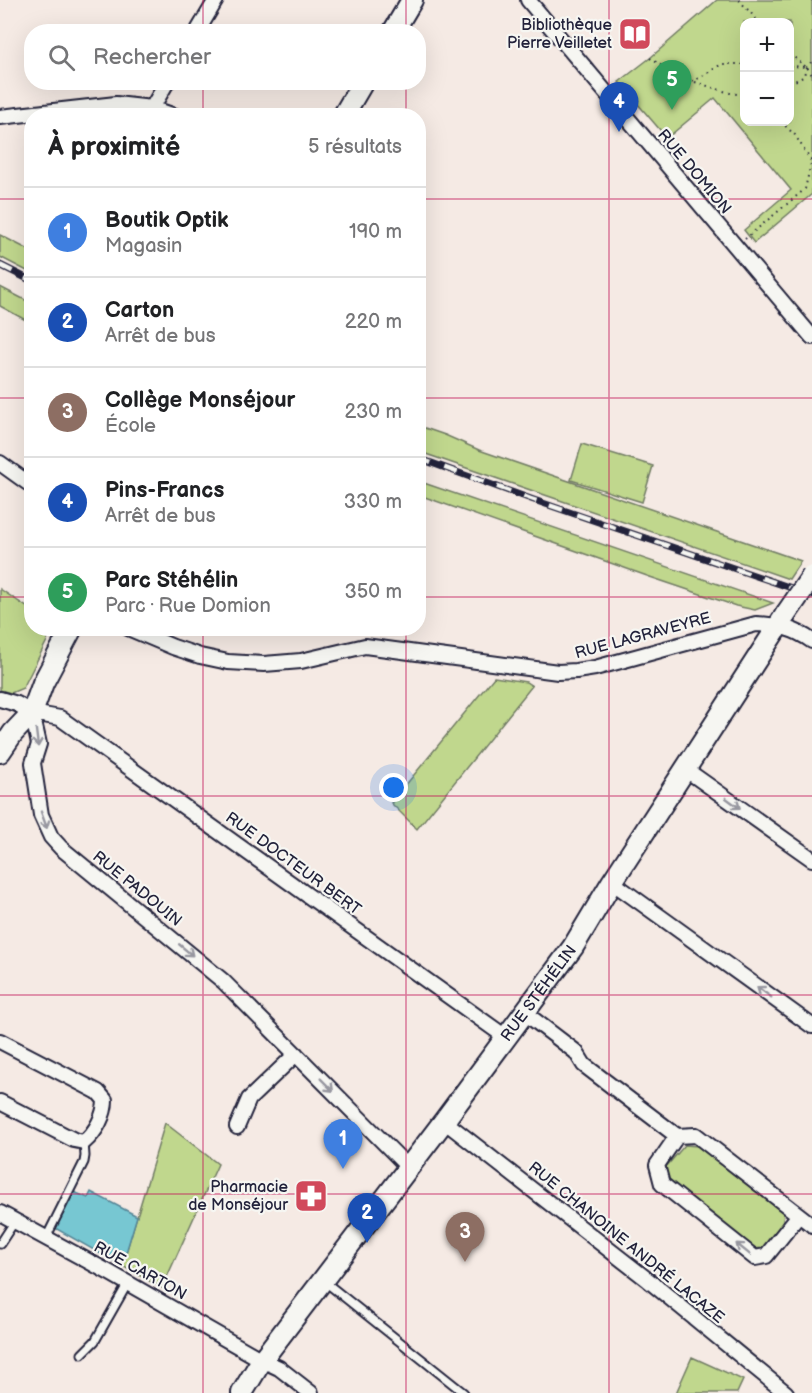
<!DOCTYPE html>
<html lang="fr">
<meta charset="utf-8">
<style>
:root{--surface:#fff;--page:#f6f6f6;--text:#202124;--muted:#757577;--line:#e0e0e0;--accent:#d1495b}
body{margin:0;font-family:"Balsamiq Sans",sans-serif;background:var(--page);color:var(--text)}
.controls{position:absolute;right:18px;top:18px;display:grid;overflow:hidden;border-radius:12px;box-shadow:0 6px 24px #0002}
.controls button{width:54px;height:54px;display:grid;place-items:center;padding:0;border:0;border-bottom:2px solid var(--line);background:var(--surface);color:var(--text);font:30px sans-serif}
.you{position:absolute;left:394px;top:788px;width:21px;height:21px;margin:-15px;border:4px solid #fff;border-radius:50%;background:#1a73e8;box-shadow:0 0 0 9px #1a73e833}
.badge{display:grid;place-items:center;width:39px;height:39px;border-radius:50%;background:var(--accent);color:#fff;font-size:20px;font-weight:700}
.pin{position:absolute;translate:-50% -50px;filter:drop-shadow(0 2px 3px #0008)}
.pin::after{content:'';position:absolute;top:32px;width:21px;height:18px;background:inherit;clip-path:polygon(0 0,100% 0,50% 100%)}
.list{margin:0;padding:0;list-style:none}
h2{display:flex;justify-content:space-between;align-items:center;height:78px;margin:0;padding:0 24px;font-size:26px}
h2 small{font-size:20px;font-weight:400;color:var(--muted)}
.list li{display:grid;grid-template-columns:39px 1fr auto;gap:18px;align-items:center;box-sizing:border-box;height:90px;padding:0 24px;border-top:2px solid var(--line)}
.list b{display:block;font-size:22px;white-space:nowrap}
.list p{margin:0;font-size:20px;white-space:nowrap;color:var(--muted)}
.list em{font-size:20px;font-style:normal;color:var(--muted)}
.icon{flex:none;width:33px;height:33px;fill:none;stroke:currentColor;stroke-width:2;stroke-linecap:round;stroke-linejoin:round}
.map{position:relative;flex:none;width:812px;height:1393px;overflow:hidden}
.search{position:absolute;background:var(--surface);box-shadow:0 6px 24px #0002;left:24px;top:24px;width:402px;height:66px;display:flex;align-items:center;gap:15px;box-sizing:border-box;padding:0 21px;border-radius:24px;color:var(--muted);font-size:22px}
.panel{position:absolute;background:var(--surface);box-shadow:0 6px 24px #0002;left:24px;top:108px;width:402px;height:528px;border-radius:24px}
.map>svg:first-child{display:block}
</style>
<div class="map">
<svg width="812" height="1393" viewBox="0 0 812 1393">
<rect width="100%" height="100%" fill="#f5eae4"/>
<filter id="ink" filterUnits="userSpaceOnUse"><feTurbulence type="fractalNoise" baseFrequency=".0167" numOctaves="2"/><feDisplacementMap in="SourceGraphic" scale="12" xChannelSelector="R" yChannelSelector="G"/><feConvolveMatrix kernelMatrix="1 2 1 2 8 2 1 2 1" color-interpolation-filters="sRGB"/></filter>
<g filter="url(#ink)">
<path fill="#c0d78d" stroke="#717c64" stroke-width="1.5" fill-rule="evenodd" d="M 717,0 L 812,0 L 812,194 L 754,243 L 744,230 L 791,190 L 715,98 L 667,138 L 619,82 L 650,58 ZM 744,22 L 790,22 L 790,122 L 744,122 Z
M 0,235 L 31,251 L 31,273 L 0,257 Z
M 0,287 L 31,303 L 31,323 L 0,306 Z
M 419,426 L 445,435 L 479,450 L 801,561 L 789,579 L 423,453 L 419,451 Z
M 582,444 L 653,466 L 642,502 L 571,480 Z
M 418,481 L 773,603 L 755,610 L 736,606 L 650,577 L 419,495 Z
M 0,589 L 31,610 L 32,628 L 53,629 L 23,688 L 11,693 L 0,690 Z
M 494,677 L 526,682 L 532,686 L 417,829 L 391,803 Z
M 165,1123 L 218,1164 L 162,1288 L 122,1266 Z
M 685,1145 L 698,1146 L 784,1213 L 782,1225 L 764,1248 L 752,1249 L 668,1183 L 665,1168 Z
M 692,1357 L 743,1380 L 737,1393 L 676,1393 Z"/>
<path fill="#77c7d2" stroke="#558596" stroke-width="1.5" d="M 74,1192 L 88,1198 L 91,1192 L 137,1216 L 122,1266 L 55,1228 Z"/>
<g fill="none" stroke-linecap="round" stroke-linejoin="round">
<g stroke="#22223b" stroke-width="11">
<path id="lane" d="M 46,1238 L 84,1162 L 85,1156 L 84,1142
M 0,1244 L 15,1221
M 324,1281 L 464,1393
M 82,1354 L 95,1341 L 128,1283"/>
</g>
<g stroke="#22223b" stroke-width="18">
<path id="street" d="M 528,0 L 812,337
M 197,32 L 216,0
M 152,108 L 167,82
M 0,117 L 116,104 L 152,108 L 175,116
M 0,463 L 32,486
M 128,628 L 173,647 L 200,656 L 228,662 L 264,664 L 301,661 L 365,646 L 558,672 L 576,671 L 595,668 L 756,624 C 778,625 794,628 812,641
M 0,699 L 17,704 L 32,713 L 60,718 L 507,1038
M 32,713 L 39,744 L 33,763 L 41,815 L 51,837 L 61,848 L 223,981 L 409,1168
M 685,769 L 812,859
M 612,882 L 812,1026
M 525,1013 L 576,1052 L 584,1065 L 677,1136 L 696,1135 L 812,1225
M 0,1041 L 98,1092 L 105,1100 C 105,1115 96,1132 84,1142 L 74,1140 L 0,1102
M 444,1121 L 648,1280 L 786,1393
M 237,1127 L 249,1099 L 296,1054
M 677,1136 L 657,1165 L 662,1184 L 755,1258 L 766,1256 L 799,1215
M 0,1213 L 110,1273 L 262,1360 L 279,1368 L 311,1393"/>
</g>
<g stroke="#22223b" stroke-width="24">
<g id="secondary">
<path d="M 393,32 L 412,0"/>
<path d="M 343,116 L 363,82"/>
<path d="M 0,752 L 13,733 L 32,713 L 43,683 L 72,628"/>
<path id="s1" d="M 242,1393 L 262,1360 L 444,1121 L 573,947 L 612,882 L 786,614"/>
</g>
</g>
<path stroke="#22223b" stroke-width="2" stroke-dasharray="1.5 4.5" stroke-linecap="butt" d="M 739,0 L 759,22
M 812,0 L 812,1
M 790,54 L 806,67
M 650,58 C 664,67 677,78 694,81 L 722,64 L 744,64
M 790,66 L 807,67 L 812,75
M 695,82 L 730,93 L 744,95
M 790,83 L 803,77 L 807,67 L 812,61
M 781,122 L 795,135 L 811,161
M 745,239 L 805,189 L 812,159"/>
<use href="#lane" stroke="#f6f6f2" stroke-width="7"/>
<use href="#street" stroke="#f6f6f2" stroke-width="14"/>
<use href="#secondary" stroke="#f6f6f2" stroke-width="20"/>
<g stroke="#22223b" stroke-width="7">
<path id="rail" d="M 0,265 L 32,281
M 418,458 L 531,499 L 812,595"/>
</g>
<use href="#rail" stroke="#f6f6f2" stroke-width="4.5" stroke-dasharray="14" stroke-linecap="butt"/>
<g stroke="#22223b" stroke-width="24" stroke-linecap="butt">
<path id="secondary-bridge" d="M 786,614 L 812,576"/>
</g>
<use href="#secondary-bridge" stroke="#f6f6f2" stroke-width="20"/>
</g>
<defs><path id="oneway-shaft" d="M-6 0H5M1.5-3L5.5 0L1.5 3" fill="none" stroke-width="1.6" stroke-linecap="round" stroke-linejoin="round" transform="scale(1.5)"/></defs>
<g stroke="#9797a0">
<use href="#oneway-shaft" transform="translate(37 738) rotate(83)"/>
<use href="#oneway-shaft" transform="translate(733 803) rotate(36)"/>
<use href="#oneway-shaft" transform="translate(44 820) rotate(70)"/>
<use href="#oneway-shaft" transform="translate(186 950) rotate(40)"/>
<use href="#oneway-shaft" transform="translate(764 992) rotate(-144)"/>
<use href="#oneway-shaft" transform="translate(327 1085) rotate(45)"/>
<use href="#oneway-shaft" transform="translate(743 1249) rotate(-141)"/>
</g>
</g>
<path fill="none" stroke="#c2185b" stroke-width="1.5" stroke-opacity="0.55" d="M 203,0 L 203,32M 406,0 L 406,32M 609,0 L 609,1393M 203,82 L 203,116M 406,82 L 406,116M 0,199 L 32,199M 418,199 L 812,199M 0,398 L 32,398M 418,398 L 812,398M 0,597 L 32,597M 418,597 L 812,597M 203,628 L 203,1393M 406,628 L 406,1393M 0,796 L 812,796M 0,995 L 812,995M 0,1194 L 812,1194"/>
<defs>
<g id="library-square" transform="scale(1.725)"><rect x="-9" y="-9" width="18" height="18" rx="4" fill="#d1495b" stroke="#f6f6f2"/><path d="M-6-4Q-3-5.5-.7-3.5V5Q-3 3-6 4ZM6-4Q3-5.5 .7-3.5V5Q3 3 6 4Z" fill="#fff"/></g>
<g id="pharmacy-square" transform="scale(1.725)"><rect x="-9" y="-9" width="18" height="18" rx="4" fill="#d1495b" stroke="#f6f6f2"/><path d="M-2-6h4v4h4v4h-4v4h-4v-4h-4v-4h4Z" fill="#fff"/></g>
</defs>
<g fill-rule="evenodd">
<use href="#library-square" x="635" y="34"/>
<use href="#pharmacy-square" x="311" y="1196"/>
</g>
<g text-anchor="middle" dominant-baseline="central" stroke-width="4.5" stroke-linejoin="round" paint-order="stroke">
<g font-size="16" fill="#22223b" stroke="#f6f6f2" text-anchor="end">
<text x="612" y="25">Bibliothèque<tspan x="612" dy="18">Pierre Veilletet</tspan></text>
<text x="288" y="1187">Pharmacie<tspan x="288" dy="18">de Monséjour</tspan></text>
</g>
<g font-size="16" fill="#22223b" stroke="#f6f6f2">
<text transform="translate(694 172) rotate(50)">RUE DOMION</text>
<text transform="translate(643 636) rotate(-15)">RUE LAGRAVEYRE</text>
<text transform="translate(293 864) rotate(36)">RUE DOCTEUR BERT</text>
<text transform="translate(137 889) rotate(39)">RUE PADOUIN</text>
<text stroke="none"><textPath href="#s1" startOffset="498">RUE STÉHÉLIN</textPath></text>
<text transform="translate(626 1243) rotate(39)">RUE CHANOINE ANDRÉ LACAZE</text>
<text transform="translate(140 1271) rotate(29)">RUE CARTON</text>
</g>
</g>
</svg>
<div class="controls">
<button>+</button>
<button>−</button>
</div>
<div class="you"></div>
<div class="pin badge" style="left:343px;top:1169px;background:#3f7fe0">1</div>
<div class="pin badge" style="left:367px;top:1243px;background:#1a4fb4">2</div>
<div class="pin badge" style="left:465px;top:1262px;background:#8d6e63">3</div>
<div class="pin badge" style="left:619px;top:132px;background:#1a4fb4">4</div>
<div class="pin badge" style="left:672px;top:110px;background:#2e9e5b">5</div>
<div class="search"><svg class="icon" aria-label="search" viewBox="0 0 24 24"><circle cx="10" cy="10" r="6"/><path d="M15 15l6 6"/></svg>Rechercher</div>
<section class="panel">
<h2>À proximité<small>5 résultats</small></h2>
<ul class="list">
<li><span class="badge" style="background:#3f7fe0">1</span><div><b>Boutik Optik</b><p>Magasin</p></div><em>190 m</em></li>
<li><span class="badge" style="background:#1a4fb4">2</span><div><b>Carton</b><p>Arrêt de bus</p></div><em>220 m</em></li>
<li><span class="badge" style="background:#8d6e63">3</span><div><b>Collège Monséjour</b><p>École</p></div><em>230 m</em></li>
<li><span class="badge" style="background:#1a4fb4">4</span><div><b>Pins-Francs</b><p>Arrêt de bus</p></div><em>330 m</em></li>
<li><span class="badge" style="background:#2e9e5b">5</span><div><b>Parc Stéhélin</b><p>Parc · Rue Domion</p></div><em>350 m</em></li>
</ul>
</section>
</div>
